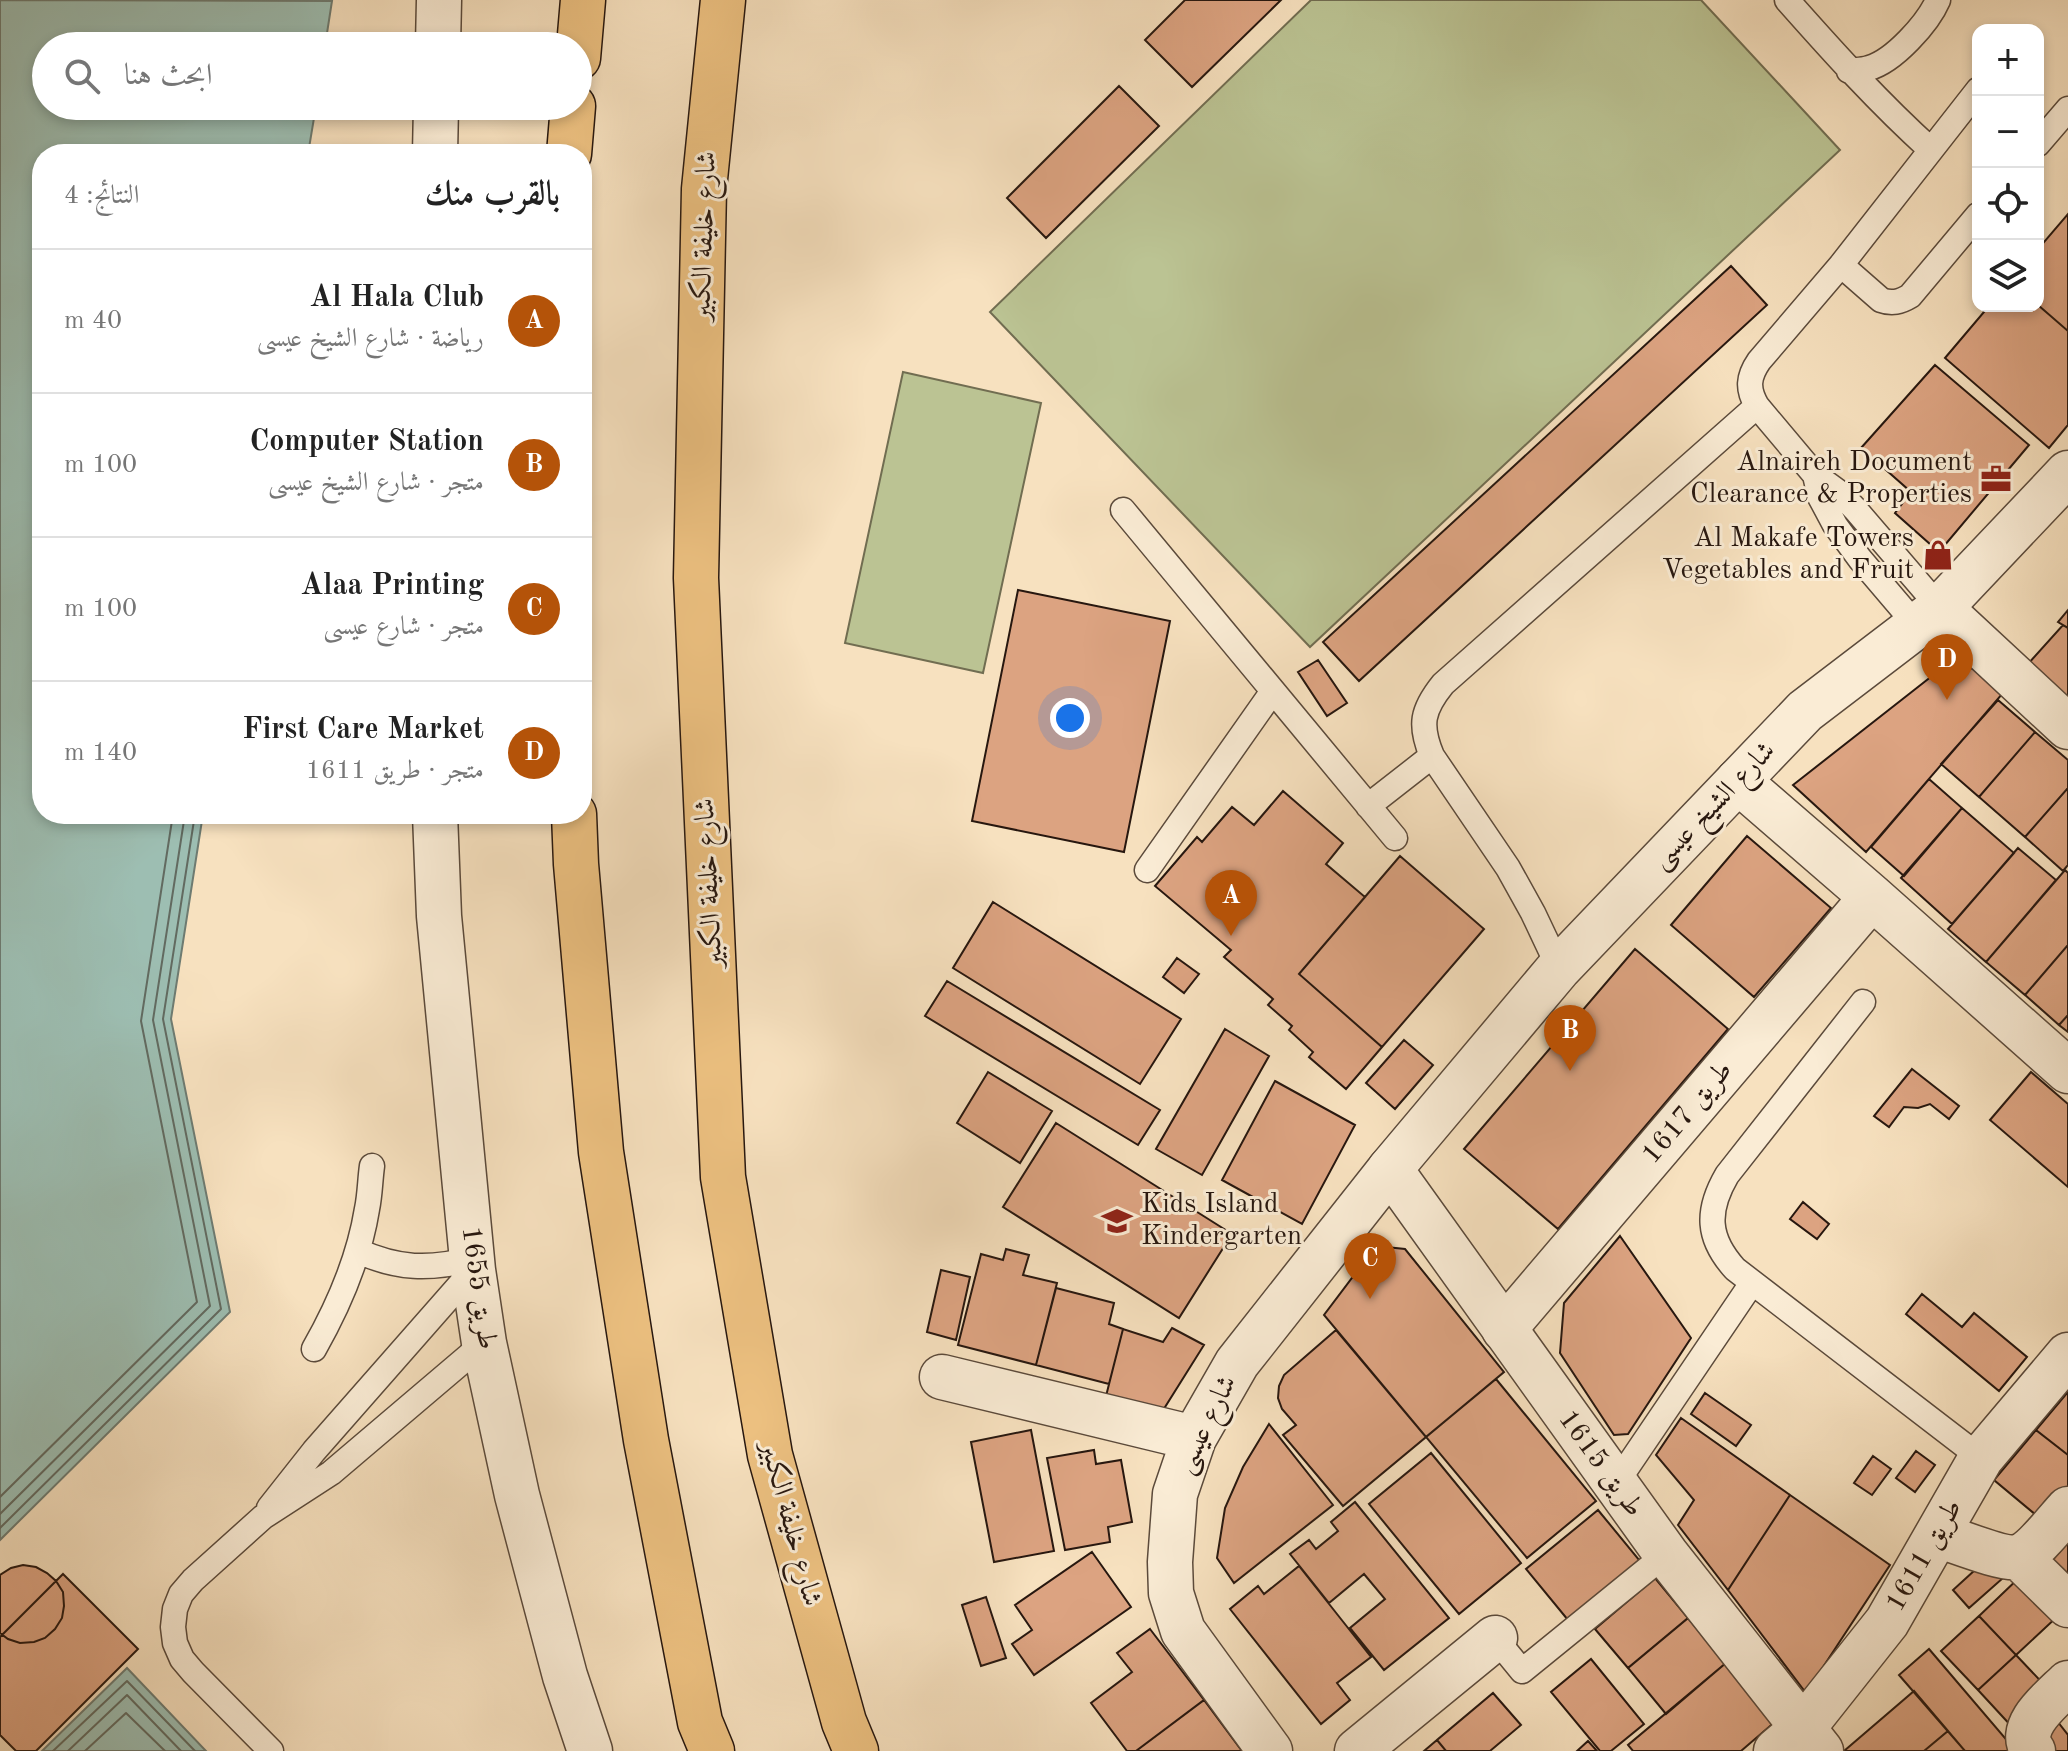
<!DOCTYPE html>
<html lang="ar">
<meta charset="utf-8">
<style>
:root{--surface:#fff;--page:#f2f2f2;--text:#222;--muted:#767676;--line:#e0e0e0;--accent:#b45309}
body{margin:0;font-family:"Old Standard TT",Amiri,serif;background:var(--page);color:var(--text);direction:rtl}
.controls{position:absolute;right:24px;top:24px;display:grid;overflow:hidden;border-radius:16px;box-shadow:0 4px 12px #0003}
.controls button{width:72px;height:72px;display:grid;place-items:center;padding:0;border:0;border-bottom:2px solid var(--line);background:var(--surface);color:var(--text);font:40px sans-serif}
.you{position:absolute;left:1070px;top:718px;width:28px;height:28px;margin:-20px;border:6px solid #fff;border-radius:50%;background:#1a73e8;box-shadow:0 0 0 12px #1a73e833}
.badge{display:grid;place-items:center;width:52px;height:52px;border-radius:50%;background:var(--accent);color:#fff;font-size:26px;font-weight:700}
.pin{position:absolute;translate:-50% -66px;filter:drop-shadow(0 2px 4px #0008)}
.pin::after{content:'';position:absolute;top:42px;width:28px;height:24px;background:inherit;clip-path:polygon(0 0,100% 0,50% 100%)}
.list{margin:0;padding:0;list-style:none}
h2{display:flex;justify-content:space-between;align-items:center;height:104px;margin:0;padding:0 32px;font-size:34px}
h2 small{font-size:26px;font-weight:400;color:var(--muted)}
.list li{display:grid;grid-template-columns:52px 1fr auto;gap:24px;align-items:center;box-sizing:border-box;height:144px;padding:0 32px;border-top:2px solid var(--line)}
.list b{display:block;font-size:30px;white-space:nowrap}
.list p{margin:0;font-size:26px;white-space:nowrap;color:var(--muted)}
.list em{font-size:26px;font-style:normal;color:var(--muted)}
.icon{flex:none;width:44px;height:44px;fill:none;stroke:currentColor;stroke-width:2;stroke-linecap:round;stroke-linejoin:round}
.map{position:relative;flex:none;width:2068px;height:1751px;overflow:hidden;direction:ltr}
.search{position:absolute;background:var(--surface);box-shadow:0 4px 12px #0003;left:32px;top:32px;width:560px;height:88px;display:flex;align-items:center;gap:20px;box-sizing:border-box;padding:0 28px;border-radius:44px;color:var(--muted);font-size:30px}
.panel{position:absolute;background:var(--surface);box-shadow:0 4px 12px #0003;left:32px;top:144px;width:560px;height:680px;border-radius:32px;direction:rtl}
.map>svg:first-child{display:block}
</style>
<div class="map">
<svg width="2068" height="1751" viewBox="0 0 2068 1751">
<rect width="100%" height="100%" fill="#f7e1bf"/>
<filter id="stains"><feTurbulence type="fractalNoise" baseFrequency=".0025" numOctaves="4"/><feColorMatrix values="0 0 0 0 .2 0 0 0 0 .09 0 0 0 0 .02 0 0 0 .5 -.17"/></filter>
<radialGradient id="worn" r=".72"><stop offset=".6" stop-color="#630" stop-opacity="0"/><stop offset="1" stop-color="#630" stop-opacity=".3"/></radialGradient>
<path fill="#bbc393" stroke="#716d51" stroke-width="2" d="M 1311,0 L 1701,0 L 1840,150 L 1310,647 L 990,312 Z
M 903,372 L 1041,403 L 983,673 L 845,643 Z"/>
<path fill="#9dbeb2" stroke="#6e7b71" stroke-width="2" d="M 0,0 L 332,1 L 325,46 L 46,46 L 46,106 L 316,106 L 308,154 L 42,154 L 42,814 L 203,814 L 171,1019 L 230,1312 L 0,1540 Z
M 127,1668 L 206,1751 L 42,1751 Z"/>
<g fill="none" stroke-linecap="round" stroke-linejoin="round">
<path stroke="#626a60" stroke-width="2" d="M 0,1497 L 197,1302 L 141,1021 L 173,814
M 0,1514 L 210,1306 L 153,1020 L 185,814
M 0,1528 L 221,1309 L 163,1019 L 195,814
M 53,1751 L 127,1681 L 195,1751
M 68,1751 L 127,1695 L 181,1751
M 85,1751 L 126,1713 L 165,1751"/>
</g>
<path fill="#dca381" stroke="#27170f" stroke-width="2" d="M 1185,0 L 1281,0 L 1192,87 L 1145,40 Z
M 1119,86 L 1159,126 L 1046,238 L 1007,198 Z
M 2068,214 L 2068,331 L 2038,305 L 2038,249 Z
M 1731,266 L 1767,305 L 1359,681 L 1323,642 Z
M 2038,305 L 2068,331 L 2068,425 L 2049,448 L 1945,358 L 1989,306 Z
M 1935,365 L 2029,445 L 1939,552 L 1895,513 L 1911,492 L 1861,448 Z
M 1018,590 L 1170,621 L 1124,852 L 972,821 Z
M 2068,610 L 2068,628 L 2058,622 Z
M 2063,625 L 2068,628 L 2068,698 L 2028,664 Z
M 1318,660 L 1347,703 L 1327,716 L 1298,672 Z
M 1946,665 L 1984,670 L 2003,693 L 1866,852 L 1793,785 Z
M 1998,700 L 2035,732 L 1979,797 L 1941,764 Z
M 2035,732 L 2068,760 L 2068,788 L 2025,837 L 1979,797 Z
M 1929,779 L 1962,808 L 1904,876 L 1871,847 Z
M 2068,788 L 2068,865 L 2063,871 L 2025,837 Z
M 1283,791 L 1343,843 L 1326,864 L 1365,897 L 1299,974 L 1382,1047 L 1346,1089 L 1309,1057 L 1313,1052 L 1289,1030 L 1292,1026 L 1268,1005 L 1273,999 L 1224,957 L 1231,950 L 1155,886 L 1197,837 L 1202,842 L 1232,807 L 1254,825 Z
M 1962,808 L 2014,853 L 1952,924 L 1901,878 Z
M 1747,836 L 1831,908 L 1754,997 L 1671,925 Z
M 2018,848 L 2056,880 L 1986,962 L 1948,929 Z
M 1400,856 L 1484,929 L 1382,1047 L 1299,974 Z
M 2065,870 L 2068,873 L 2068,945 L 2025,995 L 1986,962 Z
M 993,902 L 1181,1019 L 1140,1084 L 953,968 Z
M 2068,945 L 2068,1015 L 2059,1025 L 2025,995 Z
M 1635,949 L 1728,1029 L 1558,1229 L 1464,1149 Z
M 1177,958 L 1199,974 L 1184,993 L 1163,977 Z
M 947,981 L 1160,1110 L 1138,1145 L 925,1016 Z
M 2068,1015 L 2068,1032 L 2059,1025 Z
M 1225,1029 L 1269,1056 L 1202,1175 L 1156,1149 Z
M 1404,1040 L 1433,1065 L 1395,1109 L 1366,1083 Z
M 1912,1069 L 1959,1106 L 1949,1119 L 1930,1104 L 1918,1108 L 1904,1107 L 1889,1127 L 1874,1116 Z
M 988,1072 L 1052,1111 L 1020,1163 L 957,1123 Z
M 2031,1072 L 2068,1104 L 2068,1187 L 1990,1120 Z
M 1275,1081 L 1355,1125 L 1302,1224 L 1222,1180 Z
M 1056,1123 L 1232,1234 L 1179,1318 L 1003,1207 Z
M 1803,1202 L 1829,1224 L 1817,1239 L 1790,1219 Z
M 1620,1236 L 1691,1338 L 1628,1434 L 1614,1435 L 1560,1353 L 1564,1303 Z
M 1376,1246 L 1405,1249 L 1504,1372 L 1426,1437 L 1324,1315 Z
M 1006,1249 L 1029,1255 L 1023,1275 L 1057,1283 L 1036,1365 L 958,1345 L 981,1254 L 1003,1260 Z
M 941,1270 L 970,1277 L 956,1340 L 927,1332 Z
M 1056,1288 L 1114,1303 L 1109,1324 L 1123,1329 L 1109,1384 L 1036,1365 Z
M 1922,1294 L 1962,1327 L 1974,1313 L 2027,1357 L 1999,1391 L 1906,1314 Z
M 1172,1328 L 1204,1345 L 1160,1415 L 1105,1400 L 1123,1329 L 1163,1342 Z
M 1336,1330 L 1426,1437 L 1343,1506 L 1283,1435 L 1296,1425 L 1282,1409 L 1278,1398 L 1279,1386 L 1284,1375 Z
M 1496,1379 L 1596,1501 L 1527,1558 L 1426,1437 Z
M 2068,1392 L 2068,1455 L 2036,1430 Z
M 1705,1393 L 1751,1425 L 1736,1446 L 1691,1414 Z
M 1681,1418 L 1790,1495 L 1728,1590 L 1678,1525 L 1694,1500 L 1656,1455 Z
M 1269,1424 L 1333,1505 L 1234,1583 L 1217,1558 L 1225,1508 L 1243,1467 Z
M 1031,1430 L 1054,1551 L 994,1562 L 971,1442 Z
M 2036,1430 L 2068,1455 L 2068,1501 L 2048,1525 L 1994,1480 Z
M 1094,1450 L 1096,1464 L 1121,1460 L 1132,1522 L 1108,1527 L 1110,1542 L 1065,1550 L 1047,1458 Z
M 1916,1451 L 1935,1465 L 1915,1492 L 1896,1478 Z
M 1431,1453 L 1521,1563 L 1459,1614 L 1369,1504 Z
M 1873,1456 L 1891,1469 L 1872,1495 L 1854,1483 Z
M 1790,1495 L 1890,1565 L 1806,1693 L 1728,1590 Z
M 1355,1502 L 1449,1618 L 1384,1670 L 1350,1628 L 1385,1599 L 1364,1574 L 1329,1603 L 1290,1554 L 1309,1540 L 1316,1549 L 1338,1531 L 1331,1522 Z
M 1598,1510 L 1640,1561 L 1568,1620 L 1526,1569 Z
M 2068,1542 L 2068,1591 L 2044,1570 Z
M 1092,1552 L 1131,1607 L 1034,1675 L 1012,1644 L 1032,1630 L 1015,1605 Z
M 1986,1560 L 2003,1578 L 1969,1608 L 1953,1590 Z
M 23,1565 L 36,1567 L 47,1573 L 56,1581 L 63,1592 L 64,1606 L 62,1618 L 55,1629 L 45,1638 L 34,1642 L 20,1643 L 8,1639 L 0,1633 L 0,1575 L 11,1568 Z
M 1299,1566 L 1371,1657 L 1337,1683 L 1350,1700 L 1321,1724 L 1230,1609 L 1258,1586 L 1264,1594 Z
M 63,1574 L 138,1649 L 36,1751 L 16,1751 L 0,1735 L 0,1637 Z
M 2022,1575 L 2059,1615 L 2016,1655 L 1979,1616 Z
M 1655,1578 L 1688,1618 L 1628,1668 L 1595,1629 Z
M 986,1597 L 1006,1658 L 981,1666 L 962,1605 Z
M 1979,1616 L 2016,1655 L 1978,1690 L 1941,1651 Z
M 1688,1618 L 1726,1663 L 1666,1714 L 1628,1668 Z
M 1150,1629 L 1204,1700 L 1136,1751 L 1127,1751 L 1091,1703 L 1132,1672 L 1117,1653 Z
M 1929,1649 L 2016,1751 L 1965,1751 L 1899,1675 Z
M 2016,1655 L 2052,1693 L 2014,1729 L 1978,1690 Z
M 1591,1659 L 1644,1724 L 1611,1751 L 1600,1751 L 1551,1692 Z
M 1726,1663 L 1776,1721 L 1741,1751 L 1633,1751 L 1628,1745 Z
M 1914,1691 L 1948,1731 L 1924,1751 L 1844,1751 Z
M 1493,1693 L 1521,1725 L 1490,1751 L 1446,1751 L 1437,1740 Z
M 1204,1700 L 1242,1751 L 1136,1751 Z
M 2054,1717 L 2068,1735 L 2068,1751 L 2048,1751 L 2038,1737 Z
M 1948,1731 L 1965,1751 L 1924,1751 Z
M 1437,1740 L 1446,1751 L 1424,1751 Z
M 1588,1741 L 1597,1751 L 1577,1751 Z"/>
<g fill="none" stroke-linecap="round" stroke-linejoin="round">
<g stroke="#5b4a3b" stroke-width="27">
<path id="service" d="M 1787,0 C 1833,52 1879,103 1931,150
M 1849,71 C 1856,70 1863,70 1869,68 C 1894,61 1928,23 1938,0
M 2038,144 L 2068,109
M 1841,265 L 1881,300 C 1892,304 1900,302 1910,296 L 1978,215
M 1815,475 L 1820,497 L 1835,525 L 1860,559 L 1917,626
M 1123,510 L 1395,838
M 1940,608 L 1855,509 L 1841,494 L 1815,475 L 1757,406 C 1747,389 1748,377 1759,361 L 1841,265 L 1978,90
M 1368,806 L 1432,756
M 1147,870 L 1273,691
M 1559,968 L 1533,913 L 1508,868 L 1432,756 C 1419,725 1422,710 1443,684 L 1757,406
M 1863,1002 L 1727,1175 C 1706,1211 1707,1238 1735,1269 L 1981,1458
M 358,1251 C 398,1269 429,1270 472,1259
M 314,1349 C 339,1305 359,1259 367,1209 C 370,1195 370,1180 372,1166
M 1615,1485 L 1752,1283
M 269,1508 L 314,1451 L 473,1270
M 1495,1638 L 1522,1671 L 1666,1554
M 271,1751 L 193,1672 L 182,1659 L 175,1643 L 173,1627 L 175,1609 L 181,1594 L 193,1580 L 263,1517 L 331,1473 L 484,1343"/>
</g>
<g stroke="#5b4a3b" stroke-width="47">
<path id="minor" d="M 438,46 L 439,0
M 435,154 L 436,106
M 1940,608 L 2068,727
M 1738,781 L 1872,897 L 2068,1071
M 435,814 L 439,916 L 473,1270 L 484,1343 L 517,1495 L 565,1676 L 590,1751
M 1504,1329 L 1872,897
M 942,1377 L 1194,1438
M 1937,1535 C 1954,1540 2003,1560 2017,1557 C 2032,1554 2057,1521 2068,1509
M 2019,1557 L 2068,1605
M 1270,1751 L 1183,1631 L 1171,1593 L 1170,1562 L 1175,1494 L 1194,1438 L 1237,1363 L 1390,1169
M 1357,1751 L 1495,1638
M 1776,1751 L 1803,1728 L 1887,1622 L 1981,1458 L 2068,1355
M 2033,1751 C 2015,1727 2052,1699 2068,1683"/>
</g>
<g stroke="#5b4a3b" stroke-width="47">
<path id="tertiary" d="M 1821,1751 L 1666,1554 L 1390,1169 L 1559,968 L 1805,711 L 1940,608 L 2068,473"/>
</g>
<g stroke="#27170f" stroke-width="47">
<path id="primary" d="M 723,0 L 704,189 L 696,578 L 723,1177 L 770,1455 L 844,1722 L 856,1751
M 578,58 L 583,0
M 569,154 L 573,106
M 574,814 L 576,864 L 601,1152 L 646,1440 L 700,1722 L 712,1751"/>
</g>
<use href="#service" stroke="#faecd5" stroke-width="24"/>
<use href="#minor" stroke="#faecd5" stroke-width="44"/>
<use href="#tertiary" stroke="#faecd5" stroke-width="44"/>
<use href="#primary" stroke="#ecc080" stroke-width="44"/>
</g>
<defs>
<g id="office-bare" transform="scale(2.4)"><path d="M-6-3h4V-5.5h4V-3h4V5H-6ZM-1-4.5V-3h2v-1.5ZM-6 0V1H6V0Z" fill="#8f2418" stroke="#faecd5" stroke-width="2.5" paint-order="stroke"/></g>
<g id="shop-bare" transform="scale(2.4)"><path d="M-5-2.5h2.3a2.7 3.5 0 0 1 5.4 0H5L5.5 6h-11ZM-1.5-2.5h3a1.5 2.3 0 0 0-3 0Z" fill="#8f2418" stroke="#faecd5" stroke-width="2.5" paint-order="stroke"/></g>
<g id="school-bare" transform="scale(2.4)"><path d="M0-5L7-2L0 1L-7-2ZM-4 1L0 2.5L4 1V4Q0 6-4 4Z" fill="#8f2418" stroke="#faecd5" stroke-width="2.5" paint-order="stroke"/></g>
</defs>
<g fill-rule="evenodd">
<use href="#office-bare" x="1996" y="479"/>
<use href="#shop-bare" x="1938" y="555"/>
<use href="#school-bare" x="1117" y="1221"/>
</g>
<g text-anchor="middle" dominant-baseline="central" stroke-width="6" stroke-linejoin="round" paint-order="stroke">
<g font-size="28" fill="#27170f" stroke="#faecd5">
<text transform="translate(705 236) rotate(-88)">شارع خليفة الكبير</text>
<text transform="translate(1714 806) rotate(-46)">شارع الشيخ عيسى</text>
<text transform="translate(710 883) rotate(-93)">شارع خليفة الكبير</text>
<text transform="translate(1688 1113) rotate(-50)">طريق 1617</text>
<text transform="translate(478 1288) rotate(82)">طريق 1655</text>
<text transform="translate(1207 1425) rotate(-64)">شارع عيسى</text>
<text transform="translate(1600 1464) rotate(54)">طريق 1615</text>
<text transform="translate(790 1524) rotate(75)">شارع خليفة الكبير</text>
<text transform="translate(1925 1556) rotate(-60)">طريق 1611</text>
</g>
<g font-size="28" fill="#27170f" stroke="#faecd5" text-anchor="end">
<text x="1972" y="463">Alnaireh Document<tspan x="1972" dy="32">Clearance &amp; Properties</tspan></text>
<text x="1914" y="539">Al Makafe Towers<tspan x="1914" dy="32">Vegetables and Fruit</tspan></text>
<text x="1141" y="1205" text-anchor="start">Kids Island<tspan x="1141" dy="32">Kindergarten</tspan></text>
</g>
</g>
<rect width="100%" height="100%" filter="url(#stains)"/>
<rect width="100%" height="100%" fill="url(#worn)"/>
</svg>
<div class="controls">
<button>+</button>
<button>−</button>
<button><svg class="icon" aria-label="locate" viewBox="0 0 24 24"><circle cx="12" cy="12" r="6"/><path d="M12 2v4M12 18v4M2 12h4M18 12h4"/></svg></button>
<button><svg class="icon" aria-label="layers" viewBox="0 0 24 24"><path d="M12 4l9 5-9 5-9-5zM3 14l9 5 9-5"/></svg></button>
</div>
<div class="you"></div>
<div class="pin badge" style="left:1231px;top:936px">A</div>
<div class="pin badge" style="left:1570px;top:1071px">B</div>
<div class="pin badge" style="left:1370px;top:1299px">C</div>
<div class="pin badge" style="left:1947px;top:700px">D</div>
<div class="search"><svg class="icon" aria-label="search" viewBox="0 0 24 24"><circle cx="10" cy="10" r="6"/><path d="M15 15l6 6"/></svg>ابحث هنا</div>
<section class="panel">
<h2>بالقرب منك<small>النتائج: 4</small></h2>
<ul class="list">
<li><span class="badge">A</span><div><b>Al Hala Club</b><p>رياضة · شارع الشيخ عيسى</p></div><em>40 m</em></li>
<li><span class="badge">B</span><div><b>Computer Station</b><p>متجر · شارع الشيخ عيسى</p></div><em>100 m</em></li>
<li><span class="badge">C</span><div><b>Alaa Printing</b><p>متجر · شارع عيسى</p></div><em>100 m</em></li>
<li><span class="badge">D</span><div><b>First Care Market</b><p>متجر · طريق 1611</p></div><em>140 m</em></li>
</ul>
</section>
</div>
